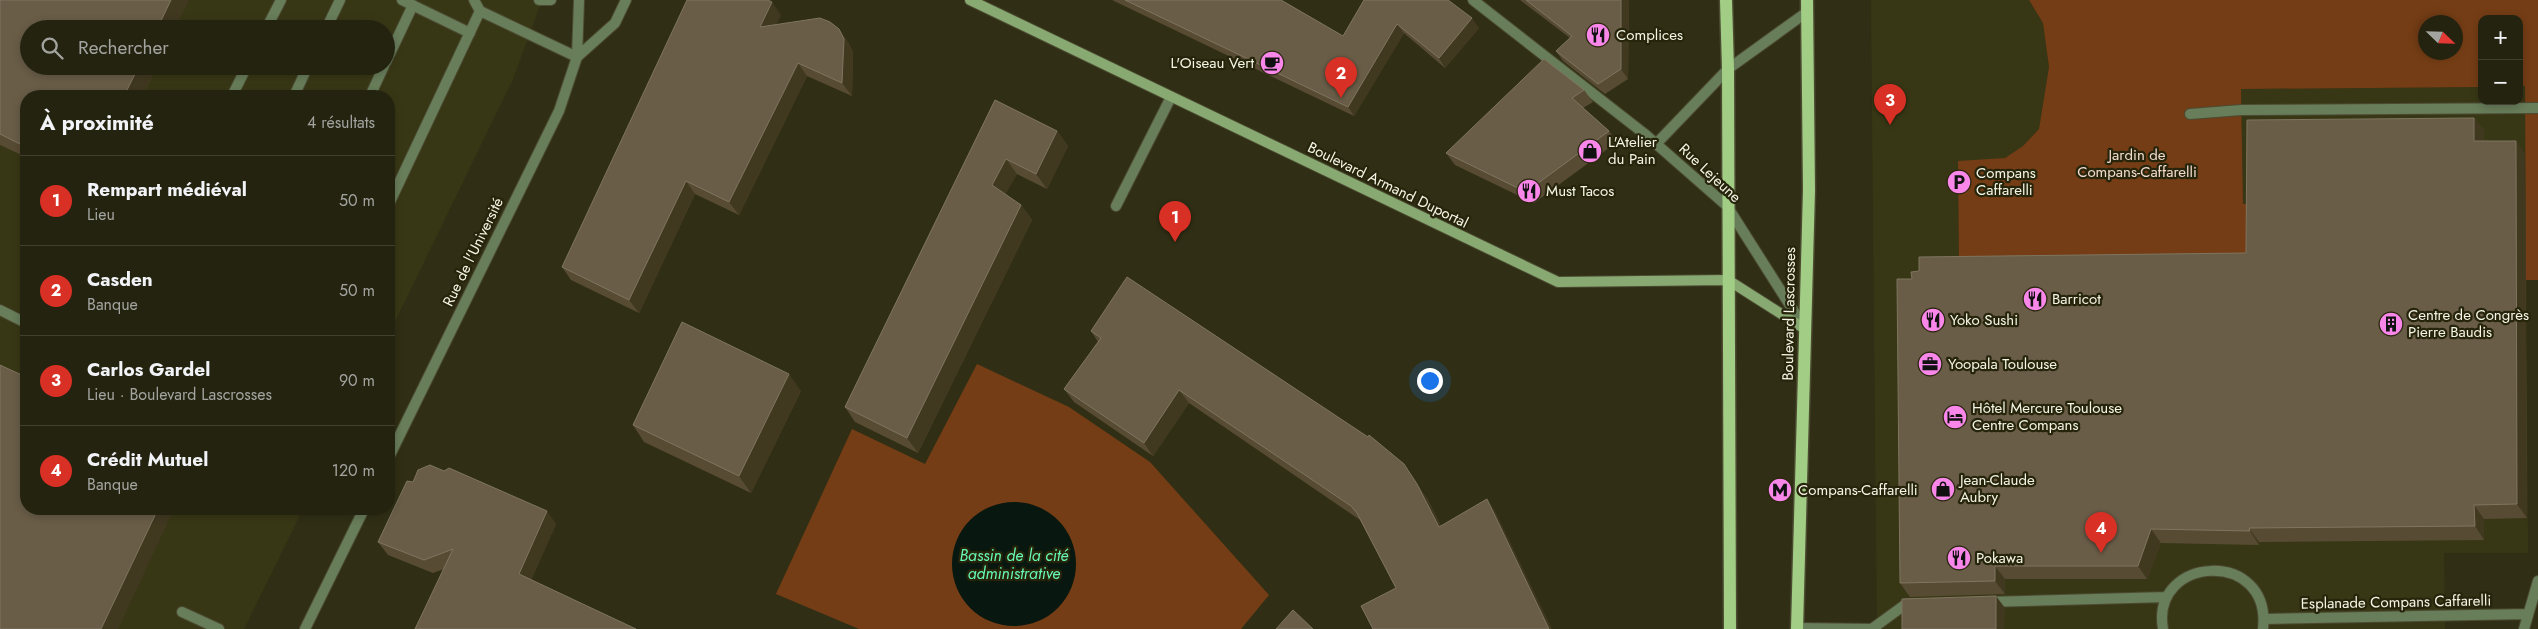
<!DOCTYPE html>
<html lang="fr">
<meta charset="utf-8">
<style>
:root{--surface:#242310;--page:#2c2b19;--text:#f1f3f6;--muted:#a3a49f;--line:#414030;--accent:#d93025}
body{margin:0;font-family:Jost,sans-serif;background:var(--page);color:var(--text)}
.controls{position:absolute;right:15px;top:15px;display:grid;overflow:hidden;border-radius:10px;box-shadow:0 2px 8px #0003}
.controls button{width:45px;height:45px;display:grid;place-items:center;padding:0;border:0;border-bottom:1px solid var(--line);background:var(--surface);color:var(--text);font:25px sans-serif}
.compass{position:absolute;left:2418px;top:15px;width:45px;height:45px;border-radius:50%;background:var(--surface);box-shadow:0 2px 8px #0003;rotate:113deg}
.you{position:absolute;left:1429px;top:380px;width:18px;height:18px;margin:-12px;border:4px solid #fff;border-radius:50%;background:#1a73e8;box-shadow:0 0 0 8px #1a73e833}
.badge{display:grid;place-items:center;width:32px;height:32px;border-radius:50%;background:var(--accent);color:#fff;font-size:16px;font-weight:700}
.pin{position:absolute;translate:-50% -41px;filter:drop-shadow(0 1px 2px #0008)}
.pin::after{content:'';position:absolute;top:26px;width:18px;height:15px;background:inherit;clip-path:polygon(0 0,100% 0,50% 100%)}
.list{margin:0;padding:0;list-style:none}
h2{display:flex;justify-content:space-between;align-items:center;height:65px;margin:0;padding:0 20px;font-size:21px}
h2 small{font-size:16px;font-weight:400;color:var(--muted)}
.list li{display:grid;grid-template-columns:32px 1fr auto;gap:15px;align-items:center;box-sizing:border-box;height:90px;padding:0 20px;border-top:1px solid var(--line)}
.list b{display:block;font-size:19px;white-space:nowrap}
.list p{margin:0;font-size:16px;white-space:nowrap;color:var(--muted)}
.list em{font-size:16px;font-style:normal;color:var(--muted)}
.icon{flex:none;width:28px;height:28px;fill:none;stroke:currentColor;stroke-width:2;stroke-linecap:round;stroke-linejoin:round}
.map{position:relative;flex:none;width:2538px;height:629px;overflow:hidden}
.search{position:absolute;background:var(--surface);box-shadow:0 2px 8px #0003;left:20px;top:20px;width:375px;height:55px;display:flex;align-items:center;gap:12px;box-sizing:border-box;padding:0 18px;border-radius:28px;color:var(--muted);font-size:19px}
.panel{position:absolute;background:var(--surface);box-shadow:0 2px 8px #0003;left:20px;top:90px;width:375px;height:425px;border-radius:20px}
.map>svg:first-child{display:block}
</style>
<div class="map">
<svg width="2538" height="629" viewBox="0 0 2538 629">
<rect width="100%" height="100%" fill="#302f15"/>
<path fill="#383715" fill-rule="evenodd" d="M 0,0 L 542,0 L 513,79 L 389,334 L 389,96 L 26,96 L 26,509 L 303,509 L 244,629 L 0,629 ZM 29,29 L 386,29 L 386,66 L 29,66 Z
M 1871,0 L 2029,0 L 2043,23 L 2049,67 L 2039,129 L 2023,146 L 2005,158 L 1958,162 L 1959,269 L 2256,204 L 2243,204 L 2241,89 L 2482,87 L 2482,101 L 2519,101 L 2519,86 L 2525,86 L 2528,553 L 2444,553 L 2445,629 L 1877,629 Z"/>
<path fill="#743d15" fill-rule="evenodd" d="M 2029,0 L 2538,0 L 2538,280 L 2526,280 L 2525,86 L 2519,86 L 2519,19 L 2482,19 L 2482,87 L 2241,89 L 2243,204 L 2257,204 L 2255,267 L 1959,270 L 1958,161 L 2005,158 L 2023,146 L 2039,129 L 2049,67 L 2043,23 ZM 2426,22 L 2456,22 L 2456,52 L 2426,52 Z
M 977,364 L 1069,407 L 1150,462 L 1269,595 L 1241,629 L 859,629 L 776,594 L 852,429 L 925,464 Z"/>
<path fill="#08170f" d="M952 564a62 62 0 1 1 124 0a62 62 0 1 1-124 0Z"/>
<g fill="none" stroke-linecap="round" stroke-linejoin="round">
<g stroke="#4c4b32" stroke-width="12">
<path id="lane" d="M 402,0 L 470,33
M 474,0 L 480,11 L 577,57
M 539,0 L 551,0
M 266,29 L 281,0
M 326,29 L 340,0
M 386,62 L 413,5
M 1728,69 L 1807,12
M 232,96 L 247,66
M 294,96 L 308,66
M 370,96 L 384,66
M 2190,114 L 2241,110 L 2538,108
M 389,204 L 480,11
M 1116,206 L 1171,97
M 0,310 L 26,323
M 182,612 L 219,629"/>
</g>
<g stroke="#4c4b32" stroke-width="12">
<path id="street" d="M 1473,0 L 1646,135 L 1727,206 L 1805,329
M 577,57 L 615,23 L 626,0
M 1657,143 L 1728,69
M 389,457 L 559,111 L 577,57 L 579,0
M 1986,602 L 2167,597
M 2264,619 L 2528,614
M 1797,628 L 1876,629
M 1873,628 L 1906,604 L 1914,604
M 305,629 L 364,509
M 2163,629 C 2150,555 2272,548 2263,629
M 2524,629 L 2538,581"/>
</g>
<g stroke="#4c4b32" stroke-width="12">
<path id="secondary" d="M 970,0 L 1558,282 L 1728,280 L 1805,329"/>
</g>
<g stroke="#4c4b32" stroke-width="15">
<path id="primary" d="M 1726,0 L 1728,69 L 1730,629
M 1797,629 L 1809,190 L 1807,0"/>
</g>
<use href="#lane" stroke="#687d5a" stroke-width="10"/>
<use href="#street" stroke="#687d5a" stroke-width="10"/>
<use href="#secondary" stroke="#88aa72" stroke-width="10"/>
<use href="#primary" stroke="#a1cd84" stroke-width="12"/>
</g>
<path fill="#584b34" d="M 0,0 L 29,66 L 157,66 L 143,96 L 26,96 L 26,157 L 0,145 Z
M 1112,0 L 1281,0 L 1343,36 L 1364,0 L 1479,28 L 1445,68 L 1404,33 L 1354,116 Z
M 1520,0 L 1629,0 L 1628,79 L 1605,94 L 1563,61 L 1556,51 L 1570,38 Z
M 781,15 L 776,24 L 848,42 L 853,52 L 852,96 L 807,76 L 739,215 L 695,194 L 639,313 L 571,280 L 562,267 Z
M 1584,90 L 1593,102 L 1583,108 L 1609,131 L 1617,142 L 1534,203 L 1455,165 L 1446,153 Z
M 995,100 L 1057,131 L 1068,146 L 1047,189 L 1017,174 L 1005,194 L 1021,205 L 1032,220 L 918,453 L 855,422 L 845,407 Z
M 2474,118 L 2484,131 L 2484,141 L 2516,141 L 2525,155 L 2527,518 L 2484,519 L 2484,540 L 2259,542 L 2259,545 L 2161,543 L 2147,579 L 2005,579 L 2005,594 L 1910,597 L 1900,583 L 1912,279 L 2246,253 Z
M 1091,331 L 1427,498 L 1441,526 L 1496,513 L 1396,588 L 1360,520 L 1189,403 L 1153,456 L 1074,402 L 1064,389 L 1098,342 Z
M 801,391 L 751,493 L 644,442 L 633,425 Z
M 444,471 L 556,524 L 531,580 L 444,569 L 433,573 L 388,555 L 378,542 L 413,482 Z"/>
<path fill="#413820" d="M 171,0 L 189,0 L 175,29 L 157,29 Z
M 1621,0 L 1629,0 L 1628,79 L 1621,69 Z
M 772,2 L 781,15 L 769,40 L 760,27 Z
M 1472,18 L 1479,28 L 1445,68 L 1439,58 Z
M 1397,24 L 1404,33 L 1354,116 L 1348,107 Z
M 839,29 L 848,42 L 853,52 L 852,96 L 842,83 Z
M 798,63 L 807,76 L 739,215 L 729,202 Z
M 139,66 L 157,66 L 143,96 L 124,96 Z
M 2474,118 L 2484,131 L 2484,155 L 2474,141 Z
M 1057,131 L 1068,146 L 1047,189 L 1036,174 Z
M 2516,141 L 2525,155 L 2527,518 L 2517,504 Z
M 1006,159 L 1017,174 L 1002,200 L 992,185 Z
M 686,181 L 695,194 L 639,313 L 629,300 Z
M 1021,205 L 1032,220 L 918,453 L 907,438 Z
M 789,374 L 801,391 L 751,493 L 739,476 Z
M 1179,390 L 1189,403 L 1153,456 L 1144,443 Z
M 1404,464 L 1427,498 L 1448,540 L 1439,527 Z
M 1487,499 L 1496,513 L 1552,629 L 1549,629 Z
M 2474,505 L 2484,519 L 2484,540 L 2475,526 Z
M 158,509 L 174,509 L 118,629 L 101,629 Z
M 547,511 L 556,524 L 528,587 L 519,574 Z
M 2249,528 L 2259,542 L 2259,545 L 2250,531 Z
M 2151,529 L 2161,543 L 2147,579 L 2138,566 Z
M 1995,566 L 2005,579 L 2005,594 L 1995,581 Z
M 1996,596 L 2005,608 L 2004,629 L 1996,629 Z"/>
<path fill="#695d47" stroke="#7f7560" d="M 0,0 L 171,0 L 157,29 L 29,29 L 29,66 L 139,66 L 124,96 L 26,96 L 26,147 L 0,134 Z
M 687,0 L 768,0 L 772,2 L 760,27 L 820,18 L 830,22 L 839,29 L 844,39 L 842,83 L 798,63 L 729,202 L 686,181 L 629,300 L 562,267 Z
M 1125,0 L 1281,0 L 1343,36 L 1364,0 L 1448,0 L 1472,18 L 1439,58 L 1397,24 L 1348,107 Z
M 1526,0 L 1621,0 L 1621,69 L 1598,84 L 1556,51 L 1572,36 Z
M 1544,59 L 1584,90 L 1572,98 L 1609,131 L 1526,192 L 1446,153 Z
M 995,100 L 1057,131 L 1036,174 L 1006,159 L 992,185 L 1021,205 L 907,438 L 845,407 Z
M 2474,118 L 2474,141 L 2516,141 L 2517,504 L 2474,505 L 2475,526 L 2249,528 L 2250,531 L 2151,529 L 2138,566 L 1995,566 L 1995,581 L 1900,583 L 1897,279 L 1912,279 L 1911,272 L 1919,271 L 1919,257 L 2246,253 L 2247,120 Z
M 1127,277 L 1368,437 L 1369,435 L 1404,464 L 1417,484 L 1439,527 L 1487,499 L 1549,629 L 1373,629 L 1361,606 L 1396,588 L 1357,513 L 1351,506 L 1179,390 L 1144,443 L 1064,389 L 1101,338 L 1091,331 Z
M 682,322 L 789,374 L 739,476 L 633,425 Z
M 0,365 L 26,377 L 26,509 L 158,509 L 101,629 L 0,629 Z
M 430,465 L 444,471 L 449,468 L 547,511 L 519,574 L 636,629 L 415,629 L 453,549 L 424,560 L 378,542 L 407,481 L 413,482 L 418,470 Z
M 1996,596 L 1996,629 L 1902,629 L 1902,599 Z
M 1293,610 L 1313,629 L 1276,629 Z"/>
<defs>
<g id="restaurant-disc" transform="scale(1.25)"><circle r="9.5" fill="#f987e9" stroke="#26250b"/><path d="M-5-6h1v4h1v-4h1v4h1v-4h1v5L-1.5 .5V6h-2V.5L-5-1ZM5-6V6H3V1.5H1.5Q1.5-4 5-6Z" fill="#111"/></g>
<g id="cafe-disc" transform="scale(1.25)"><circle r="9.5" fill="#f987e9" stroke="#26250b"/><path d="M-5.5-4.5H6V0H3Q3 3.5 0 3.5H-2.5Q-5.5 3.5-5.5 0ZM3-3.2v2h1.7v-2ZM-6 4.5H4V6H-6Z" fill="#111"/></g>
<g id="shop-disc" transform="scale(1.25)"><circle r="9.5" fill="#f987e9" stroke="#26250b"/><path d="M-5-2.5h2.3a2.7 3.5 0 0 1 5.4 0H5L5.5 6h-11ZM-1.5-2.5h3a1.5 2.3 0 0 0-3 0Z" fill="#111"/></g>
<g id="parking-disc" transform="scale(1.25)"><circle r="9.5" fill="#f987e9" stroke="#26250b"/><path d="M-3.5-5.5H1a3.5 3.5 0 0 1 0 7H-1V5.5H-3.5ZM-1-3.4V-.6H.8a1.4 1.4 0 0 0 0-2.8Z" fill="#111"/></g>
<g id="building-disc" transform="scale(1.25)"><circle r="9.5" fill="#f987e9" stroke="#26250b"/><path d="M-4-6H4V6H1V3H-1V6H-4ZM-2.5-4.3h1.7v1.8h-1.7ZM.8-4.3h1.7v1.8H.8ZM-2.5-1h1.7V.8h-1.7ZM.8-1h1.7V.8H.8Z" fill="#111"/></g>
<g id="office-disc" transform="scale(1.25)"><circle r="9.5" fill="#f987e9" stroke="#26250b"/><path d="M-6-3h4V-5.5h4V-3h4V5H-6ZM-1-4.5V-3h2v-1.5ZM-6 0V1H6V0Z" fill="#111"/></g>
<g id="hotel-disc" transform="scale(1.25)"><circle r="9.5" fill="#f987e9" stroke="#26250b"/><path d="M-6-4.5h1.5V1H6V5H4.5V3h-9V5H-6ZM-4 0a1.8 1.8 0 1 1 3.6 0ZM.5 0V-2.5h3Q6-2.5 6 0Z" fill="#111"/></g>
<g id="metro-disc" transform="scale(1.25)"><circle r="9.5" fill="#f987e9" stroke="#26250b"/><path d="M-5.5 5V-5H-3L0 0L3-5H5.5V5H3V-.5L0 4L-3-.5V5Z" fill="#111"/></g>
</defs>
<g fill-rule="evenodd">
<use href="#restaurant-disc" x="1598" y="35"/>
<use href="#cafe-disc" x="1272" y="63"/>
<use href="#shop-disc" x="1590" y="151"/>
<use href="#parking-disc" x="1959" y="182"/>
<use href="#restaurant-disc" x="1529" y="191"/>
<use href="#restaurant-disc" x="2035" y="299"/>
<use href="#restaurant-disc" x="1933" y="320"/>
<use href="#building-disc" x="2391" y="324"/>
<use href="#office-disc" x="1930" y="364"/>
<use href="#hotel-disc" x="1955" y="417"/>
<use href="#shop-disc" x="1943" y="489"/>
<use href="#metro-disc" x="1780" y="490"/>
<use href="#restaurant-disc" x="1959" y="558"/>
</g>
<g text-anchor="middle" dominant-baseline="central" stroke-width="4.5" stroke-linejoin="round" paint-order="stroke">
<g font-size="15" fill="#f5f5e5" stroke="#26250b" text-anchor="start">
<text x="1616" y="35">Complices</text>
<text x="1254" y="63" text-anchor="end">L'Oiseau Vert</text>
<text x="1608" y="142">L'Atelier<tspan x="1608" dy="17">du Pain</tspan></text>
<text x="1976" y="173">Compans<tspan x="1976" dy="17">Caffarelli</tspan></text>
<text x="1546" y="191">Must Tacos</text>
<text x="2052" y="299">Barricot</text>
<text x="2408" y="315">Centre de Congrès<tspan x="2408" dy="17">Pierre Baudis</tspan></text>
<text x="1950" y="320">Yoko Sushi</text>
<text x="1948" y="364">Yoopala Toulouse</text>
<text x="1972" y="408">Hôtel Mercure Toulouse<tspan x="1972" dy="17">Centre Compans</tspan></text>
<text x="1960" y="480">Jean-Claude<tspan x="1960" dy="17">Aubry</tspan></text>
<text x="1798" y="490">Compans-Caffarelli</text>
<text x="1976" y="558">Pokawa</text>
</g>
<g font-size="15" fill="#f3dcce" stroke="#26250b">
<text x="2137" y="155">Jardin de<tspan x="2137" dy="17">Compans-Caffarelli</tspan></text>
</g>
<g font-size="15" fill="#f5f5e5" stroke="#26250b">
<text transform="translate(1710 173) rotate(43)">Rue Lejeune</text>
<text transform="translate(1388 185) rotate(26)">Boulevard Armand Duportal</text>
<text transform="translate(473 252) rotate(-64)">Rue de l'Université</text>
<text transform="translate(1789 314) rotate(-89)">Boulevard Lascrosses</text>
<text transform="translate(2396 602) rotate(-1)">Esplanade Compans Caffarelli</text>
</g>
<g font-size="16" font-style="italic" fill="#67f9b6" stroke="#26250b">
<text x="1014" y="555">Bassin de la cité<tspan x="1014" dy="18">administrative</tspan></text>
</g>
</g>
</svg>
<div class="controls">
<button>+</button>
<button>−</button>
</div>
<svg class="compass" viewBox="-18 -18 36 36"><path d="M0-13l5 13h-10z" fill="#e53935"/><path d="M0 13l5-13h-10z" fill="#a3a49f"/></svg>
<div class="you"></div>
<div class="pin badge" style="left:1175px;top:242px">1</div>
<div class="pin badge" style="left:1341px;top:98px">2</div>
<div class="pin badge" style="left:1890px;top:125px">3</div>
<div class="pin badge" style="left:2101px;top:553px">4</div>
<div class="search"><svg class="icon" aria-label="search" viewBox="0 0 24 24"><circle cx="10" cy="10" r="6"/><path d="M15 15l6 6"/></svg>Rechercher</div>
<section class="panel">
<h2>À proximité<small>4 résultats</small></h2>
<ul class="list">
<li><span class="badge">1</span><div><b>Rempart médiéval</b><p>Lieu</p></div><em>50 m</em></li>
<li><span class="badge">2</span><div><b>Casden</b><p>Banque</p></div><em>50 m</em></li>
<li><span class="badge">3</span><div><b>Carlos Gardel</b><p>Lieu · Boulevard Lascrosses</p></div><em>90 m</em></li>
<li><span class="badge">4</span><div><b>Crédit Mutuel</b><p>Banque</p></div><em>120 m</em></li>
</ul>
</section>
</div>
